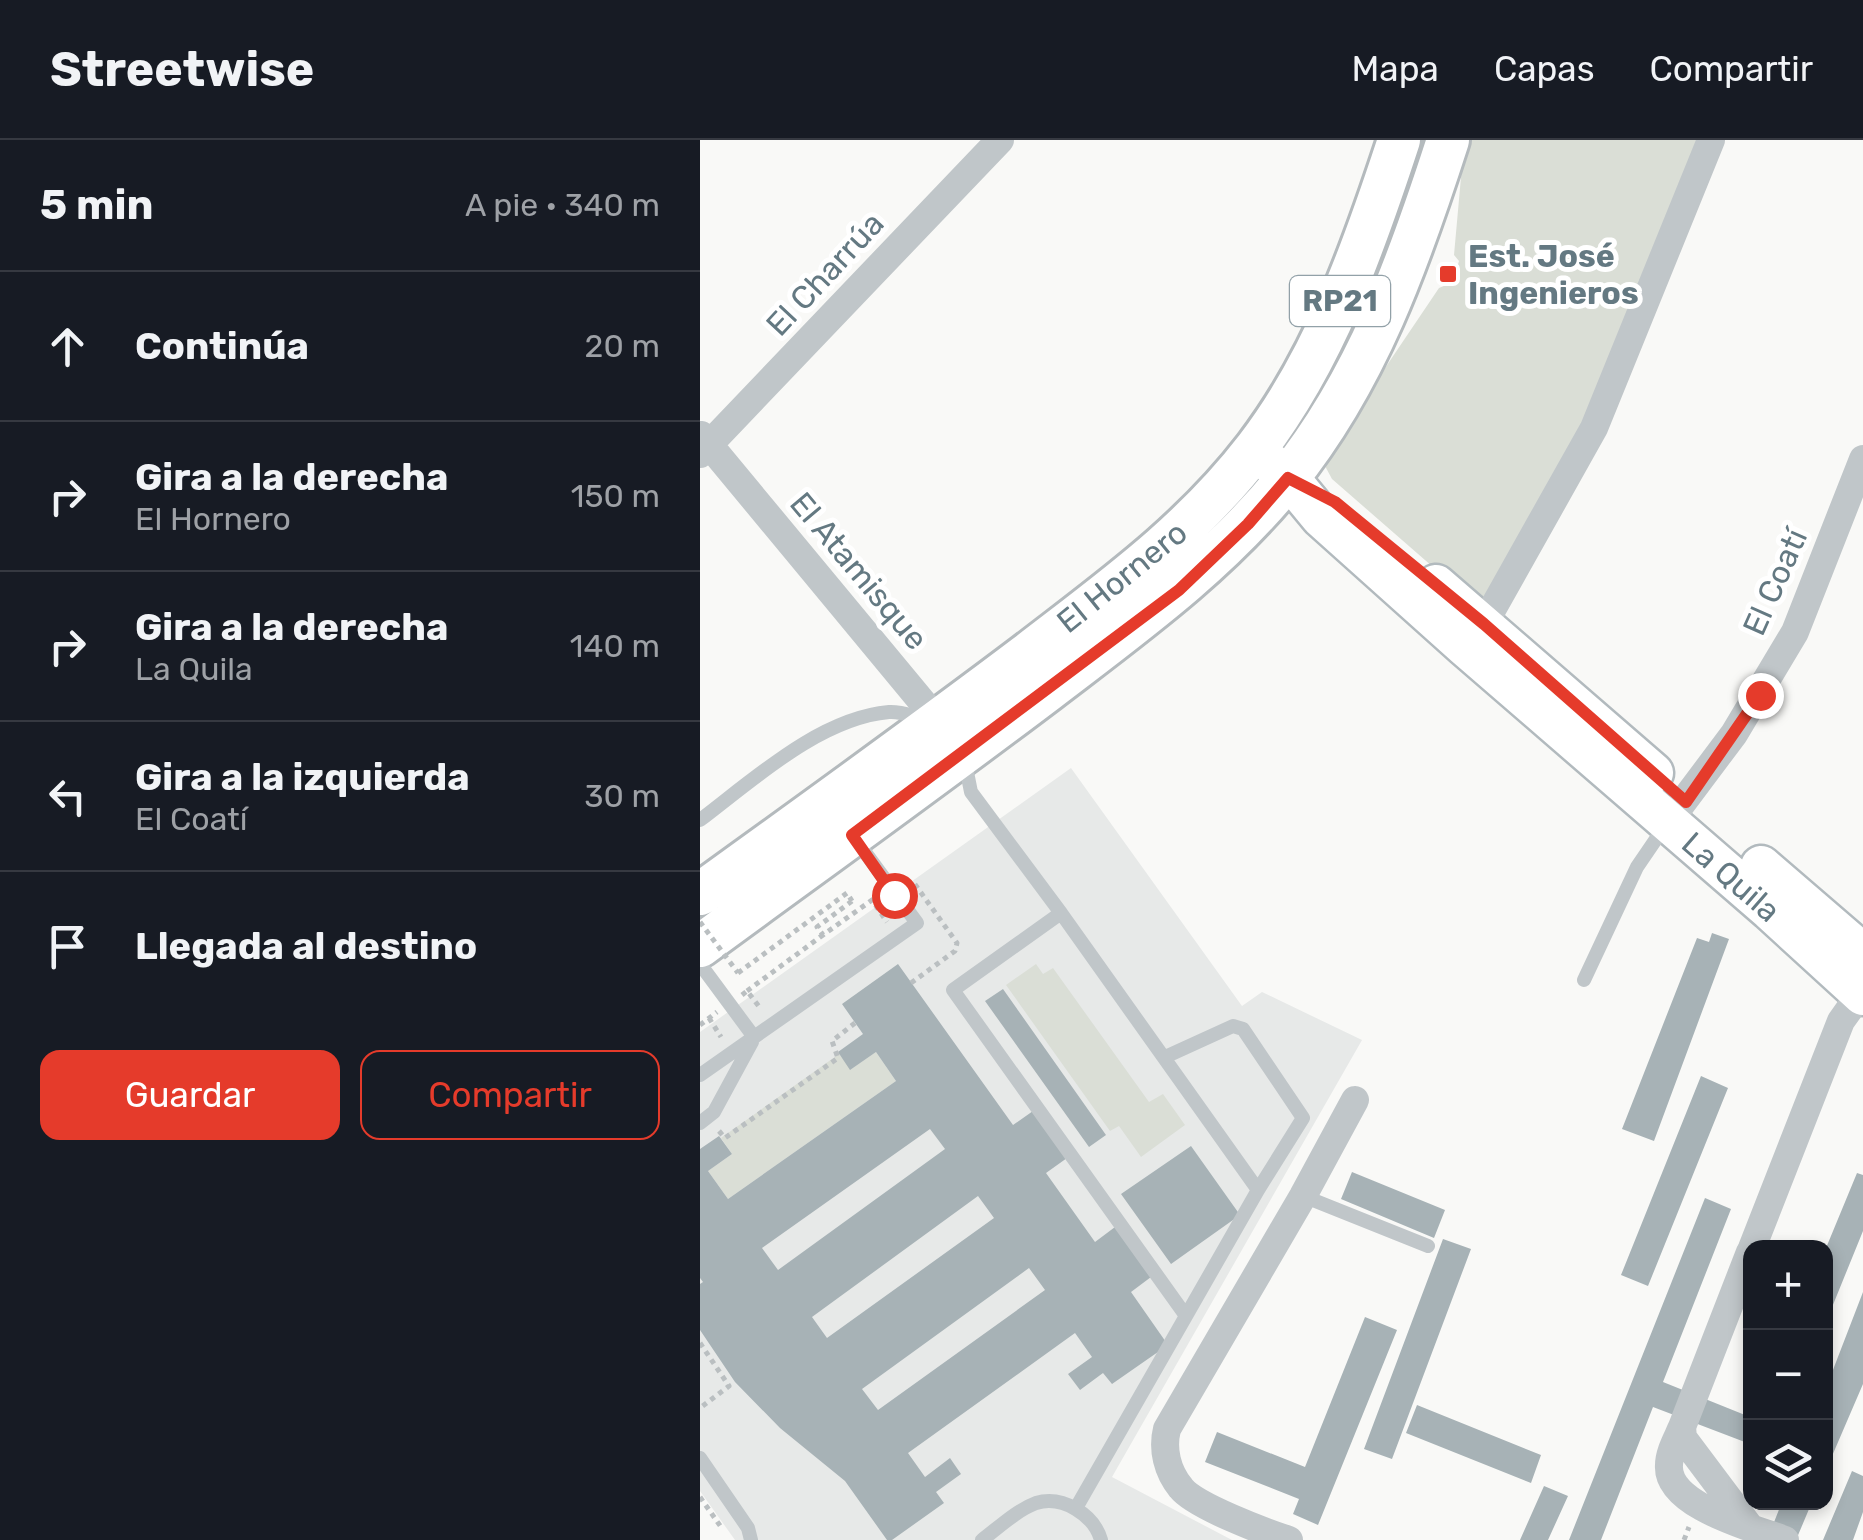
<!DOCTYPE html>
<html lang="es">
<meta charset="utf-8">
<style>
:root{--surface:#171b24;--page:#20242c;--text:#f1f3f6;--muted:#9ea1a6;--line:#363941;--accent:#e53b2b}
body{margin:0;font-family:Rubik,sans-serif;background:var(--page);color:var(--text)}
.controls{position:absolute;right:30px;bottom:30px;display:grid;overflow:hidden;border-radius:20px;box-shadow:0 5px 15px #0003}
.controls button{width:90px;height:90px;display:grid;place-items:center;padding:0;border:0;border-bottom:2px solid var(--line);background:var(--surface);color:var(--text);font:50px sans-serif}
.stop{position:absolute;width:30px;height:30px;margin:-22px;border:8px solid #e53b2b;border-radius:50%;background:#fff}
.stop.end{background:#e53b2b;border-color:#fff;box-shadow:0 2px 10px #0008}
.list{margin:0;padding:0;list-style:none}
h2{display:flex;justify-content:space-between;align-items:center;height:130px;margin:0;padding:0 40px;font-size:42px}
h2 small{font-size:32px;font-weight:400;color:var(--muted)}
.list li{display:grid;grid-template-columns:65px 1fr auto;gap:30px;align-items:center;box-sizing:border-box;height:150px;padding:0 40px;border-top:2px solid var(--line)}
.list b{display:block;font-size:38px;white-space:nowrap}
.list p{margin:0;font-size:32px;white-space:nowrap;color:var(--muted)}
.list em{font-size:32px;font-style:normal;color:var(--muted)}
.actions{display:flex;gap:20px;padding:30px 40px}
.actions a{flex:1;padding:22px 0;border:2px solid var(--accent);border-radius:20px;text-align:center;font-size:35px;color:var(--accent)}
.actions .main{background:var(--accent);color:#fff}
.icon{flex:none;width:55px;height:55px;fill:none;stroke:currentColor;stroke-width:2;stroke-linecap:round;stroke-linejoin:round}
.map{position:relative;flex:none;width:1163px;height:1400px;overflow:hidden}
header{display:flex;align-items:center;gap:60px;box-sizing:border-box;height:140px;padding:0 50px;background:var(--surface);border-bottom:2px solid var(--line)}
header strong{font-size:48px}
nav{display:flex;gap:55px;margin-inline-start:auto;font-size:35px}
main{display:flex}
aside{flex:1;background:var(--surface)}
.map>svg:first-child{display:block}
</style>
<header>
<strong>Streetwise</strong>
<nav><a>Mapa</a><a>Capas</a><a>Compartir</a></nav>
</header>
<main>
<aside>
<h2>5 min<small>A pie · 340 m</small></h2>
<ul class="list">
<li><svg class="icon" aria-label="ahead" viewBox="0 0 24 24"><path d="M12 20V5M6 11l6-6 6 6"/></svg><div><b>Continúa</b></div><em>20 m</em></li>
<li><svg class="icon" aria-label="right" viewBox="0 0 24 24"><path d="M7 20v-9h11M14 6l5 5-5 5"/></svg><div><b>Gira a la derecha</b><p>El Hornero</p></div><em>150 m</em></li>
<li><svg class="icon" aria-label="right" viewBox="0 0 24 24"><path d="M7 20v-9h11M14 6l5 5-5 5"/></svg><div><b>Gira a la derecha</b><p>La Quila</p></div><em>140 m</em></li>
<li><svg class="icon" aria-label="left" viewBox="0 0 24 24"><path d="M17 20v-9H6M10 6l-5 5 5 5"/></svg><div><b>Gira a la izquierda</b><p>El Coatí</p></div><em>30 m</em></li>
<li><svg class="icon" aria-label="arrive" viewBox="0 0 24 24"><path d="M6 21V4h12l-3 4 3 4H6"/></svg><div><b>Llegada al destino</b></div></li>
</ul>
<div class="actions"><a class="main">Guardar</a><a>Compartir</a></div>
</aside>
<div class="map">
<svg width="1163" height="1400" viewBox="0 0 1163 1400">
<rect width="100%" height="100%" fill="#f9f9f7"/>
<path fill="#e7e9e8" d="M 371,628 L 542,866 L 562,852 L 662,900 L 412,1337 L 532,1400 L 35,1400 L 0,1351 L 0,892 Z"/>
<path fill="#daded6" d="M 770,0 L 1000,0 L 898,255 L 785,459 L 772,461 L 632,339 L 625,326 L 625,317 L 739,148 L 753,142 L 759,121 L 754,115 L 762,26 Z
M 336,824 L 343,834 L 353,828 L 449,962 L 463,954 L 485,985 L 441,1017 L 419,986 L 410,991 L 306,845 Z
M 176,912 L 196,941 L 28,1059 L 8,1031 L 32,1014 L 21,998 L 139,914 L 151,929 Z"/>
<path fill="#a7b2b6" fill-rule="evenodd" d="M 1012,793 L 1029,799 L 954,1001 L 922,989 L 997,798 L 1009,802 Z
M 198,824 L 313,985 L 333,971 L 367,1018 L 346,1033 L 395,1102 L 415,1087 L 451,1137 L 431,1152 L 468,1205 L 412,1244 L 403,1233 L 380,1250 L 368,1234 L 392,1217 L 375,1193 L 208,1313 L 225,1337 L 250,1318 L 261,1334 L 236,1352 L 244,1363 L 192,1400 L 187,1400 L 145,1341 L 80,1288 L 35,1242 L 0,1190 L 0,1144 L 3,1142 L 0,1138 L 0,1009 L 19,996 L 32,1014 L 8,1031 L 28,1059 L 196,941 L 176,912 L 150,930 L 138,912 L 163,894 L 142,864 ZM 230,989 L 245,1009 L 78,1130 L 62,1108 ZM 278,1056 L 294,1078 L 127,1198 L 112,1177 ZM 329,1128 L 345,1150 L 178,1270 L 162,1249 Z
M 303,849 L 406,995 L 389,1007 L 285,861 Z
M 1001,936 L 1028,948 L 948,1146 L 921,1135 Z
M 491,1006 L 540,1075 L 471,1124 L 421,1054 Z
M 652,1032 L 745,1070 L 734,1098 L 641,1059 Z
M 1157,1033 L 1163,1035 L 1163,1091 L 1126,1182 L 1126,1108 Z
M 1005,1058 L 1031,1069 L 963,1242 L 1050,1277 L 1050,1304 L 953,1267 L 901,1400 L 869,1400 Z
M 743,1099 L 771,1109 L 692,1319 L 664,1309 Z
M 1163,1152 L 1163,1244 L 1126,1330 L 1126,1248 Z
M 665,1177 L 697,1190 L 618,1385 L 593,1374 L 599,1359 L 505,1322 L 517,1292 L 605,1327 Z
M 717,1265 L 841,1315 L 831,1343 L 706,1293 Z
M 1152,1331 L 1163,1336 L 1163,1372 L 1153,1400 L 1123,1400 Z
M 844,1346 L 868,1356 L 848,1400 L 820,1400 Z
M 1082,1362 L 1112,1362 L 1096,1400 L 1067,1400 Z"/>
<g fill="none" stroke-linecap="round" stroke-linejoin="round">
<g stroke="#b2babe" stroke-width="45">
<path id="secondary" d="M 563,317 L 588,337 L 621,377 L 765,506 L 1070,770 L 1163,855
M 736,445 L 953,633
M 1061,726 L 1163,814"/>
</g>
<g stroke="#b4babd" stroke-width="48">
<path id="primary" d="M 0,754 C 109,675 218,597 325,516 C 409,451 490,394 556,308 C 625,218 664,107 699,0
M 0,806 C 116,721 233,637 348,550 C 433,485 518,424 586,340 C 667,240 709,121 748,0"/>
</g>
<path stroke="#babfc1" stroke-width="5" stroke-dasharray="5 5" stroke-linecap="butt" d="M 152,761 L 117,787 L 123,795 L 172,760 L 187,782
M 38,833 L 147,753 L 152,761
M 211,843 L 255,811 L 257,803 L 214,743
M 47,851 L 123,795
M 42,855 L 47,851 L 61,869
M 9,878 L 21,897
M 0,885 L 17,872
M 19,991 L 25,998 L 138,918 L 132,901 L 155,883
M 0,1203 L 29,1246 L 0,1268
M 0,1357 L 21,1387
M 984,1400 L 989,1387"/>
<path stroke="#c0c6c9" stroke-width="14" d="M 265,622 L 271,652 L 361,773 L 253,850 L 486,1176 L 558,1050 L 361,773
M 0,680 C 53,640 120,578 189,572 C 201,571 216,577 228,579
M 0,824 L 54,897
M 884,840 L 937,727 L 967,683
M 465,917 L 533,886 L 543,889 L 603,978 L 558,1050
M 0,935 L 217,783 L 156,700
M 0,983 L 14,972 L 52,902
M 603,1056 L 728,1106
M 0,1318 L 48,1388 L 51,1400
M 376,1368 L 486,1176
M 282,1400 C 298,1388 317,1370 336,1363 C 363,1355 394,1375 401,1400"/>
<path stroke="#c0c6c9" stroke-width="28" d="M 1,295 L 248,593
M 0,314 L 300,0
M 772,497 L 784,484 L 894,288 L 1011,0
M 968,682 L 1034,594 L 1095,492 L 1163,319
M 1052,1108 L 1141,881 L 1163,850
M 982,1287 C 977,1299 969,1312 969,1325 C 966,1366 1054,1388 1085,1400
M 1049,1386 L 983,1298 L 982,1287 L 1050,1112
M 589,1400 C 565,1392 495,1366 481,1348 C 467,1331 462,1309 467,1289 L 603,1056 L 655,960"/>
<use href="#secondary" stroke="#fff" stroke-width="40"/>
<use href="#primary" stroke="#fff" stroke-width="42"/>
<path stroke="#babfc1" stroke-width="5" stroke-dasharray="5 5" stroke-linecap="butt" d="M 0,782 L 38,833"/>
</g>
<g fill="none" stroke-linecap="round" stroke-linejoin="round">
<path stroke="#e53b2b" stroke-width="12" d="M 194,755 L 152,695 L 479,450 L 548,384 L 588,338 L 635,362 L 784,484 L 986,662 L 1060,555"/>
</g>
<rect fill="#e53b2b" stroke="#fff" stroke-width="4" x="738" y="124" width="20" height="20" rx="5"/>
<g text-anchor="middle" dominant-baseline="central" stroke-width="10" stroke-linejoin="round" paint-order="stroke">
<rect fill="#fff" stroke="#92a1a8" stroke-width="2.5" x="590" y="136" width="100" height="50" rx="8"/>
<g font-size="30" font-weight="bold" fill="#647982">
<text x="640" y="161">RP21</text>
</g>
<g font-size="32" font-weight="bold" fill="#647982" stroke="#fff" text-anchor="start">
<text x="768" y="116">Est. José<tspan x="768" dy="37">Ingenieros</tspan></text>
</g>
<g font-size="32" fill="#647982" stroke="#fff">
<text transform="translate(125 134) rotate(-47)">El Charrúa</text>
<text transform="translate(159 431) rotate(50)">El Atamisque</text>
<text transform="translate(422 437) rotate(-39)">El Hornero</text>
<text transform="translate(1075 442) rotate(-66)">El Coatí</text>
<text transform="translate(1031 737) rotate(41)">La Quila</text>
</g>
</g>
</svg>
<div class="controls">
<button>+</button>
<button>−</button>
<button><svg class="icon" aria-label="layers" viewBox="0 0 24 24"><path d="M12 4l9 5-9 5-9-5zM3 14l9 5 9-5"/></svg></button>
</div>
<div class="stop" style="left:194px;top:755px"></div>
<div class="stop end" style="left:1060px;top:555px"></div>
</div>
</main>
